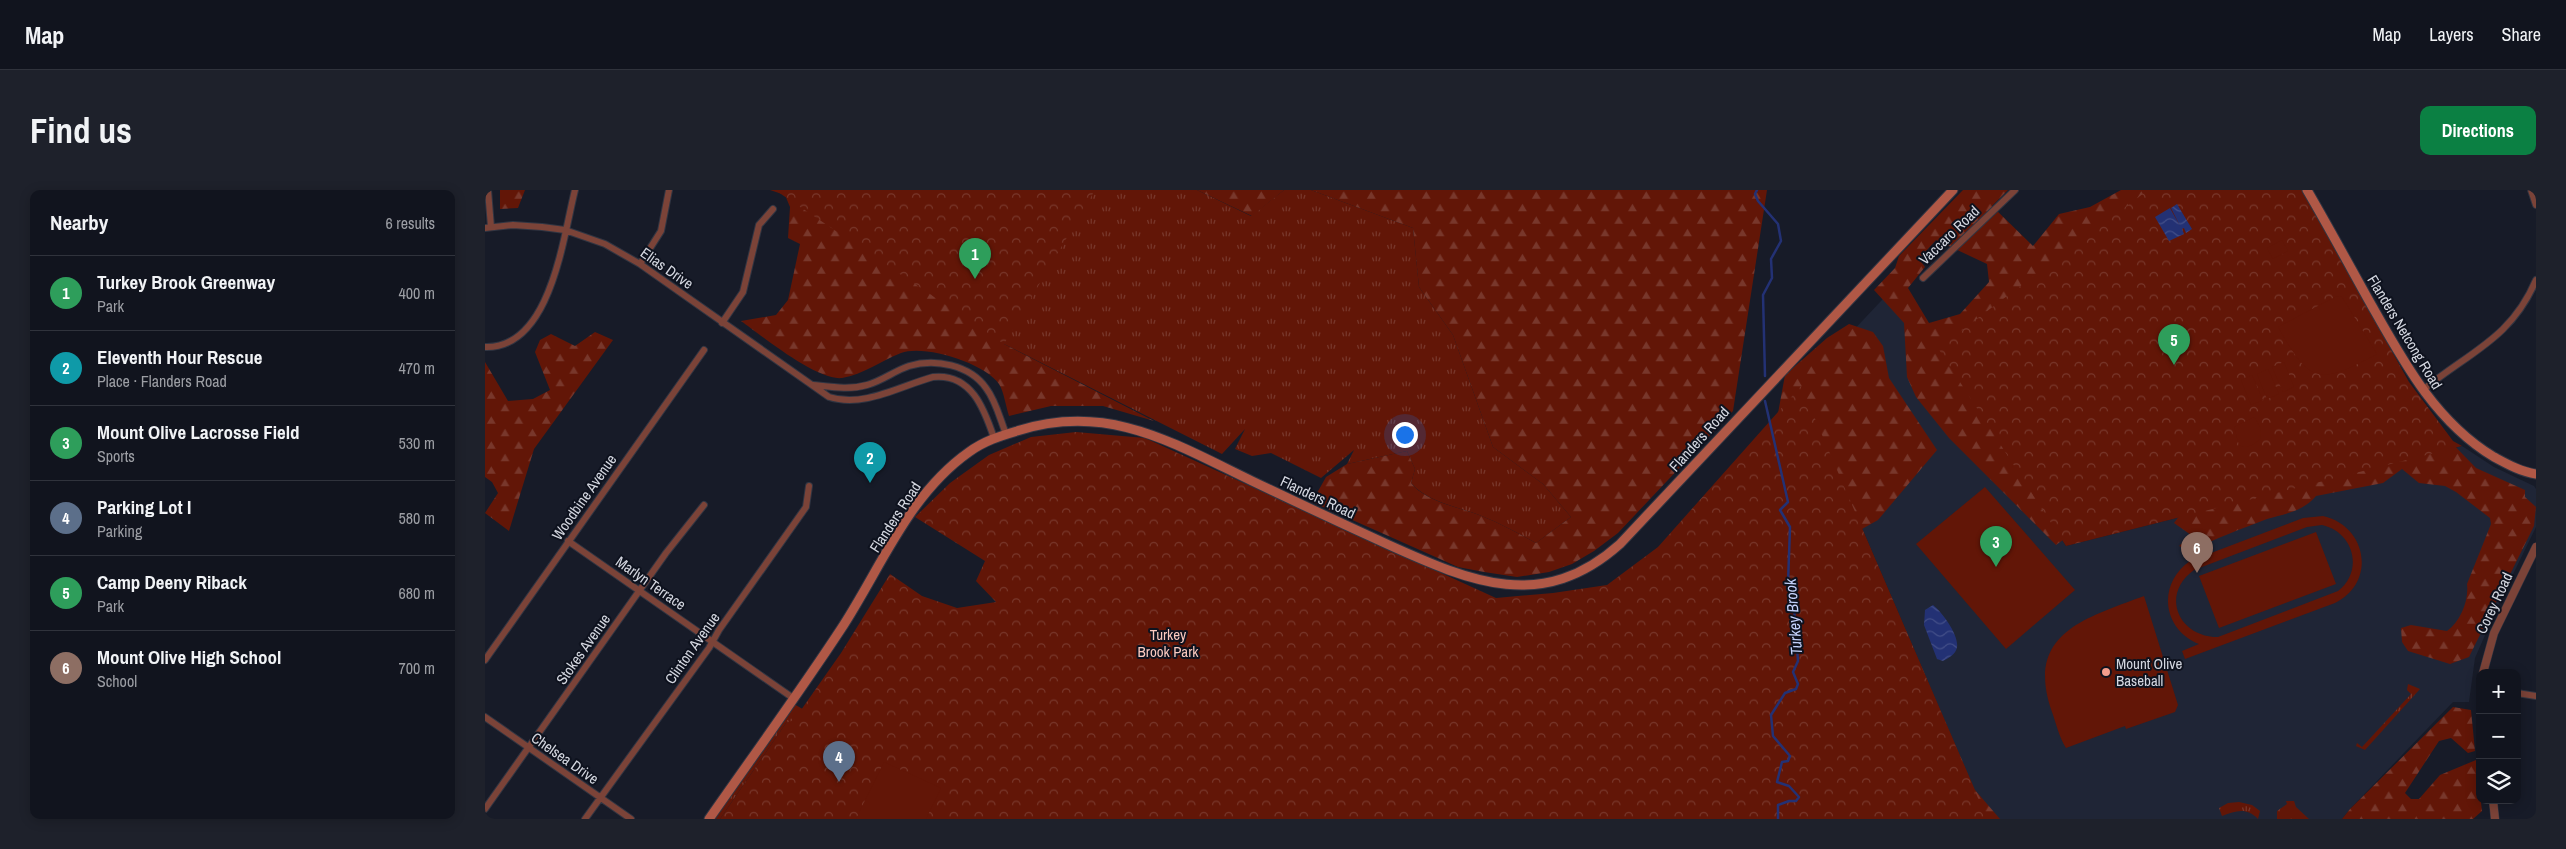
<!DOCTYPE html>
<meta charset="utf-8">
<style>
:root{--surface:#11141e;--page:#1e212b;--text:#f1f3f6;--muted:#9c9ea4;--line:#30333c;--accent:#0b8043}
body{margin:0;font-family:"Archivo Narrow",sans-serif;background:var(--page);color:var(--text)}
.controls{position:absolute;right:15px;bottom:15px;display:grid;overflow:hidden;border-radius:10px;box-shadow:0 2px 12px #0003}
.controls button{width:45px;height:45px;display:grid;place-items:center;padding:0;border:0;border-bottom:1px solid var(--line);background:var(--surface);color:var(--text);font:25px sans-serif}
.you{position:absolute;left:919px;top:244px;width:18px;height:18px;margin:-12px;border:4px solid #fff;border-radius:50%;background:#1a73e8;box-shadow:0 0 0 8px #1a73e833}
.badge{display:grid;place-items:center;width:32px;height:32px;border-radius:50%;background:var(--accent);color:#fff;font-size:16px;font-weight:700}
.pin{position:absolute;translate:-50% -41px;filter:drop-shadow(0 1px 2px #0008)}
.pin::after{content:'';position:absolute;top:26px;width:18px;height:15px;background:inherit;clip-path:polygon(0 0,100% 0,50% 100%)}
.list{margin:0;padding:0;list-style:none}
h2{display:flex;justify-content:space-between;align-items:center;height:65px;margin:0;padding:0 20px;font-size:21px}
h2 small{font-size:16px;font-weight:400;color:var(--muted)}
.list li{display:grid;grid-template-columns:32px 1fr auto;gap:15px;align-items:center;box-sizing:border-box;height:75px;padding:0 20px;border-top:1px solid var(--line)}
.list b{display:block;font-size:19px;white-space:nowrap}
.list p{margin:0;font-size:16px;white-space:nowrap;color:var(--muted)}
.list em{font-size:16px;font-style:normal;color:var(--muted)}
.icon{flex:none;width:28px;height:28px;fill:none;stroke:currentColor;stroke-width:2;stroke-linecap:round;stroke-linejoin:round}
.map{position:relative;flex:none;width:2051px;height:629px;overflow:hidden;border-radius:10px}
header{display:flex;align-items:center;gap:30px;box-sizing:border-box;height:70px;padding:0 25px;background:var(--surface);border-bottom:1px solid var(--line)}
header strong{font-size:24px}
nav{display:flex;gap:28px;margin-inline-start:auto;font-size:18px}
.intro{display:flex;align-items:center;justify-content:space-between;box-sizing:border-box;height:120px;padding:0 30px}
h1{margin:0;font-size:35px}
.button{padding:12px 22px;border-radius:10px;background:var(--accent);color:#fff;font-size:18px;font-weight:700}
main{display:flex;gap:30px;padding:0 30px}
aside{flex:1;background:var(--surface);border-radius:10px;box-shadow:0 2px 12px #0003}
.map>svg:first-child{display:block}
</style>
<header>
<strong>Map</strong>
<nav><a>Map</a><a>Layers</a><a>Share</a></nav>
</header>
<div class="intro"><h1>Find us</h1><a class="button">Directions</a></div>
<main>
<aside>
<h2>Nearby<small>6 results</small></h2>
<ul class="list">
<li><span class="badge" style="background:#2e9e5b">1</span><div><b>Turkey Brook Greenway</b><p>Park</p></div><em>400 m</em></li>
<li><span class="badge" style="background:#0f9aa8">2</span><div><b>Eleventh Hour Rescue</b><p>Place · Flanders Road</p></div><em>470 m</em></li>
<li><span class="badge" style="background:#2e9e5b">3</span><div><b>Mount Olive Lacrosse Field</b><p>Sports</p></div><em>530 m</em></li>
<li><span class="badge" style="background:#5c6f8a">4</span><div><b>Parking Lot I</b><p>Parking</p></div><em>580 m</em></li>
<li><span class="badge" style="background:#2e9e5b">5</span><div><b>Camp Deeny Riback</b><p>Park</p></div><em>680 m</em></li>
<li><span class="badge" style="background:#8d6e63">6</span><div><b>Mount Olive High School</b><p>School</p></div><em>700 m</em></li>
</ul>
</aside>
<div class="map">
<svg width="2051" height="629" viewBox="0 0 2051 629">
<defs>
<pattern id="grass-tufts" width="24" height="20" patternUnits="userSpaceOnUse" patternTransform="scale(1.25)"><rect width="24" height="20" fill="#621607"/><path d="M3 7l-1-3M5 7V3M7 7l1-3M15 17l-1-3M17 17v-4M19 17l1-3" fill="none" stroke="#78372b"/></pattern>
<pattern id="forest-firs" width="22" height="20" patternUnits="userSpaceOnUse" patternTransform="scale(1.25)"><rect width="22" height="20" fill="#621607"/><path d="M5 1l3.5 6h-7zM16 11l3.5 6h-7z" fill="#78372b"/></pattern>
<pattern id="park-crowns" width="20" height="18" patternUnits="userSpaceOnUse" patternTransform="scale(1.25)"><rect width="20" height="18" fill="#621607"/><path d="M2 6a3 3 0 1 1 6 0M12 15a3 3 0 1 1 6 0" fill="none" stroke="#78372b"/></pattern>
<pattern id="water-waves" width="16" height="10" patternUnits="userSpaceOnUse" patternTransform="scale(1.25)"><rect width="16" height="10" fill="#233174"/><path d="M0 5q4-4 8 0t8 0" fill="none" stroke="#424e88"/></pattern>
</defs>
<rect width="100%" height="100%" fill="#171b28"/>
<path fill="#1f2536" d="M 1412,94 L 1581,356 L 1977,256 L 2009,277 L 2049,296 L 2051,299 L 2051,337 L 2015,411 L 1990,468 L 1984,512 L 1968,512 L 1865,619 L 1857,629 L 1502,629 L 1316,196 Z"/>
<path fill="url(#grass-tufts)" d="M 523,0 L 712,0 L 766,26 L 799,0 L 826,0 L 928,38 L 934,97 L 968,145 L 1008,257 L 1058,294 L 1086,327 L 1051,353 C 1034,344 1017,334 999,327 C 976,317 943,313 926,293 L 930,279 L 922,261 L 862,274 L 869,260 L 836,288 L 786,263 L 767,266 L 750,259 L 760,239 L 737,264 L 519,154 Z
M 1923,494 L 1935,499 L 1880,560 L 1871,556 L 1872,553 L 1877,557 L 1926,504 L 1922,500 Z
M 309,514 L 333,528 L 301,533 L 235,629 L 229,629 Z
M 1801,611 L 1809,611 L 1811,617 L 1824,629 L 1792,629 L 1792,621 L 1802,614 Z
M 1754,612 L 1767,615 L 1775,621 L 1773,629 C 1761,617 1751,621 1737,626 L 1734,618 L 1743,613 Z"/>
<path fill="url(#forest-firs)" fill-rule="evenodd" d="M 15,0 L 40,0 L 33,18 L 15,19 Z
M 285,0 L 523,0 L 519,154 L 669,231 L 618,216 L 566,216 L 524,226 C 521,217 519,202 514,194 C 500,173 439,154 416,163 C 397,170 378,185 357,188 C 332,191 277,146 256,131 L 291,125 L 303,110 L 315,54 L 303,48 L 305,17 L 300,5 Z
M 712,0 L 799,0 L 767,26 Z
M 826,0 L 1282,0 L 1248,221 L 1133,343 L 1109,361 L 1087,374 L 1064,382 L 1032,387 L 999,382 L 973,377 L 827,312 L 841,287 L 862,274 L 922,261 L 930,279 L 926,293 C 942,313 976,317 999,327 C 1017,334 1034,344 1051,353 L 1086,327 L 1058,294 L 1008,257 L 968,145 L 934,97 L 928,38 Z
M 1478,0 L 1523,0 L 1507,16 L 1548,56 L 1574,24 L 1605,17 L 1636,0 L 1676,0 L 1593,339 L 1571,355 L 1464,248 L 1431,207 L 1422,187 L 1419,133 L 1389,100 L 1410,78 L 1414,66 ZM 1451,50 L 1502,74 L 1504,92 L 1475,124 L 1444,133 L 1423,98 L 1440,77 L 1434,69 Z
M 1364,134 L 1388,142 L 1398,156 L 1404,188 L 1452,260 L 1393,330 L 1377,339 L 1490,600 L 1515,629 L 1219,629 L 1300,185 L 1342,148 Z
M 110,142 L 128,150 L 49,259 L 24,341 L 0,323 L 13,303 L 7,292 L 0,287 L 0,172 L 23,211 L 48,209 L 65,200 L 50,162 L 55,150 L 66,144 L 90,156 Z
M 1960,246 L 1991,278 L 2040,300 L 2040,307 L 2051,317 L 2049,336 L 1984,467 L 1965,474 L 1923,461 L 1917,452 L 1916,438 L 1926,435 L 1962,441 C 1976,431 1984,410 1982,394 L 2006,334 L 2005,328 L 1971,302 L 1960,296 L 1934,293 L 1917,279 L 1898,293 L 1831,306 C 1817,322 1802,323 1782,329 C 1756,339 1731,348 1706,361 L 1694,356 L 1706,345 L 1689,333 L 1714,300 Z
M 1968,517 L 1986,520 L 1990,561 L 1983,563 L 1966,548 L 1954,551 L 1920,603 L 1926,609 L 1934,609 L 1955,585 L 1991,570 L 1997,621 L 1988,629 L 1857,629 L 1865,619 Z"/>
<path fill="url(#park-crowns)" d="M 290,0 L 610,0 L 519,154 Z
M 1663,0 L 1817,0 L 1924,192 L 1968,251 L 1977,256 L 1581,356 L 1453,158 Z
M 1316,196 L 1502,629 L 235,629 L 301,533 L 309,530 L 356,463 L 405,384 L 437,406 L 472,418 L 511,412 L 491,391 L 500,371 L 430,327 L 465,293 L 504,265 L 546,247 L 591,242 L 660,248 L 1011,408 L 1068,403 L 1122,395 L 1173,357 Z"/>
<path fill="#621607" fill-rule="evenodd" d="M 1797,50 L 1803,61 L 1788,69 L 1782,58 Z
M 1852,106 L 1857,107 L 1892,164 C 1834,195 1826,195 1793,137 Z
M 1799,172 L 1809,197 L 1798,202 L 1787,177 Z
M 1783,179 L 1794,204 L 1782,209 L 1772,184 Z
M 1767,185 L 1778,210 L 1766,215 L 1756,190 Z
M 1769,227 L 1776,238 L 1775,249 C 1769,255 1762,259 1754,255 L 1749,237 Z
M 1500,297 L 1590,400 L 1521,459 L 1431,354 Z
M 1838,326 C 1882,336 1892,392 1850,413 L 1700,469 L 1697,461 L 1714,454 C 1677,439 1672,394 1705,371 L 1818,328 ZM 1837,335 C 1869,342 1879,381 1853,401 L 1733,447 C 1693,447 1675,404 1709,380 L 1822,337 Z
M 1831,342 L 1851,394 L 1734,438 L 1714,386 Z
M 1659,406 L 1693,515 L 1690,522 L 1641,539 L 1640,536 L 1581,558 C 1574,547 1571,533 1567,522 C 1539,443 1601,428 1659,406 Z
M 399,572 L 456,598 L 441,629 L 371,629 Z"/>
<path fill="url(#water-waves)" d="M 1692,14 L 1707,39 L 1701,43 L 1699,38 L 1697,39 L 1699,44 L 1684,51 L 1670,27 L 1685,18 L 1695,36 L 1686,18 Z
M 1448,415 C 1457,422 1474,445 1472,457 C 1471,464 1464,468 1458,471 L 1452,469 L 1439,435 L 1440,420 Z"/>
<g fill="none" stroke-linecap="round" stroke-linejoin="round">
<path stroke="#233174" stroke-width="2.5" d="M 1272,0 L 1270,4 L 1273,11 L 1293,34 L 1296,51 L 1286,69 L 1287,88 L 1278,105 L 1280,186
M 1280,211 L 1303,312 L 1295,320 L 1305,337 L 1303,393 L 1308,404 L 1313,471 L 1308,482 L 1313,494 L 1311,499 L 1300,503 L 1286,525 L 1288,546 L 1305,566 L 1303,571 L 1297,572 L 1292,592 L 1304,596 L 1314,607 L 1311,611 L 1304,611 L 1293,615 L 1293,629"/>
<g stroke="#313542" stroke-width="8">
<path id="minor" d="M 3,0 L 6,37
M 2046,0 L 2051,15
M 0,38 L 28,35 L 57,37 L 80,40 L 120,54 L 155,74 L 344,207 C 379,218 415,196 448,187 C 486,183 499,218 509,248
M 155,74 L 176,41 L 184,0
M 1438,88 L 1530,0
M 237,133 L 258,102 L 274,35 L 288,19
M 0,157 C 66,159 78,47 90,0
M 328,195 C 347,197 364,200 382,195 C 397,191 409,181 424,176 C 450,168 485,175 501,198 C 511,211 515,229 521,244
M 1938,200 C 1984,162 2026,149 2051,90
M 83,351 L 308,508
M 0,470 L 219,160
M 2032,503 L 2051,506
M 0,527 L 146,629
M 0,619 L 181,363 L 219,315
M 100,629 L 224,458 L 234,440 L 321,317 L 324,296"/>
</g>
<g stroke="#313542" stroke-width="9">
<path id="tertiary" d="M 1998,483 L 2009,443 L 2051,357
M 2008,610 L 2010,629"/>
</g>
<g stroke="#313542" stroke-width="11">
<path id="secondary" d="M 1822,0 C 1843,36 1863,73 1883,109 C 1917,169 1949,231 2009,267 C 2022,274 2036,282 2051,284
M 224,629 C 268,566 314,503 356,439 C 396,378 423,305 484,262 C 499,251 515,246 532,241 C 623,212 688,253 767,291 C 813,313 858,334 904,355 C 986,392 1058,423 1135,354 L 1468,0"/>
</g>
<use href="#minor" stroke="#7b4338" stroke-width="6"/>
<use href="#tertiary" stroke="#7b4338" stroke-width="8"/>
<use href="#secondary" stroke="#b05846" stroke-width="9"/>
</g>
<circle fill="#f49d8b" stroke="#0e121e" stroke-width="2" cx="1621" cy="482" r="5"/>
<g text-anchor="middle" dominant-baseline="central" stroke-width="4" stroke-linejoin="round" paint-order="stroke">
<g font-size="15" fill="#d4d7e0" stroke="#0e121e">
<text transform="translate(1464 45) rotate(-44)">Vaccaro Road</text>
<text transform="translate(182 78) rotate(35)">Elias Drive</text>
<text transform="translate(1920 142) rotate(59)">Flanders Netcong Road</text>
<text transform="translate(1214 249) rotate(-48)">Flanders Road</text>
<text transform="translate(99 307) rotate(-55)">Woodbine Avenue</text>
<text transform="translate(833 307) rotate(25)">Flanders Road</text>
<text transform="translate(410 327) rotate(-57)">Flanders Road</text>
<text transform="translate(166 393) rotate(35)">Marlyn Terrace</text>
<text transform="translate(2009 413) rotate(-65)">Corey Road</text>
<text transform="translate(207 458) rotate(-55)">Clinton Avenue</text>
<text transform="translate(98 459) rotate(-55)">Stokes Avenue</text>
<text transform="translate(80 568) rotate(35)">Chelsea Drive</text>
</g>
<g font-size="15" fill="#fbcabf" stroke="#0e121e">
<text x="683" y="444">Turkey<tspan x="683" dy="17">Brook Park</tspan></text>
</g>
<g font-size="15" fill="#d4d7e0" stroke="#0e121e" text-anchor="start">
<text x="1631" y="473">Mount Olive<tspan x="1631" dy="17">Baseball</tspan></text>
</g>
<g font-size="16" font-style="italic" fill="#c3d1fa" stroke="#0e121e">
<text transform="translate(1308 427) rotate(-95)">Turkey Brook</text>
</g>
</g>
</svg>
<div class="controls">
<button>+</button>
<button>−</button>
<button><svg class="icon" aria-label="layers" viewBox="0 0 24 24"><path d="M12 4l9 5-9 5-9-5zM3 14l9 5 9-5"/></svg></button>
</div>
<div class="you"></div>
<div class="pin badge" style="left:490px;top:89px;background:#2e9e5b">1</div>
<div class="pin badge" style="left:385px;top:293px;background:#0f9aa8">2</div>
<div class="pin badge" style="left:1511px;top:377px;background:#2e9e5b">3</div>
<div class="pin badge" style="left:354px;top:592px;background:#5c6f8a">4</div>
<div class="pin badge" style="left:1689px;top:175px;background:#2e9e5b">5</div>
<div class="pin badge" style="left:1712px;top:383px;background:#8d6e63">6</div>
</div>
</main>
